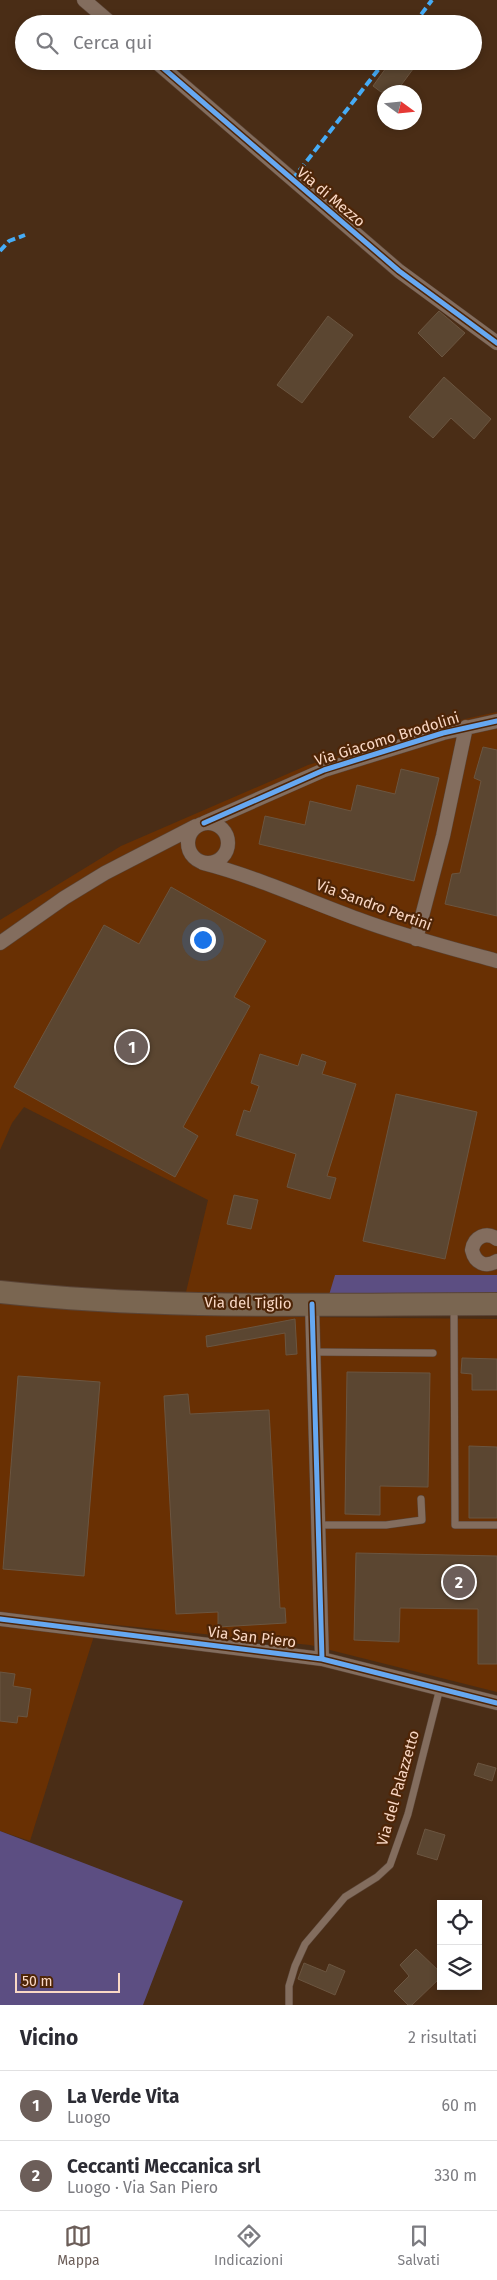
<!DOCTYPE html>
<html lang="it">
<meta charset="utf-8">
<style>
:root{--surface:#fff;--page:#f2f2f3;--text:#2b2b33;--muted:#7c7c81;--line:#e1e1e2;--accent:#6c5e59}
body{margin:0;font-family:"Fira Sans",sans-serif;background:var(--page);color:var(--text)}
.controls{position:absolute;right:15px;bottom:15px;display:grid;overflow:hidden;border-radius:0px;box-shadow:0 2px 8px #0003}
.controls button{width:45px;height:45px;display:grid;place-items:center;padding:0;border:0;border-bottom:1px solid var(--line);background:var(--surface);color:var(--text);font:25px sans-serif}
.compass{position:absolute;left:377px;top:85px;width:45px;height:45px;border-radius:50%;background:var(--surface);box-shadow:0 2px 8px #0003;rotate:105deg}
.scale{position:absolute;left:15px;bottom:12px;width:105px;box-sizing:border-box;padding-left:5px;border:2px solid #fad8c5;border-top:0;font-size:14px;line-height:18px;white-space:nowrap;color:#fad8c5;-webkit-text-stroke:4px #4e2507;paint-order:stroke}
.you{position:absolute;left:202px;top:939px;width:18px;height:18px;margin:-12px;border:4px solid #fff;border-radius:50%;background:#1a73e8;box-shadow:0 0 0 8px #1a73e833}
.badge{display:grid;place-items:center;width:32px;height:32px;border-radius:50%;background:var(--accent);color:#fff;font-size:16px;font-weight:700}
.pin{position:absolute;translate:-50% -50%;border:2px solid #fff;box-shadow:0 1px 5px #0006}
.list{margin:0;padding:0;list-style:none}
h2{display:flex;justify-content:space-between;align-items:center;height:65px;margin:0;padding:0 20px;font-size:21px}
h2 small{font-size:16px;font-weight:400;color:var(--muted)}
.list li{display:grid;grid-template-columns:32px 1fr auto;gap:15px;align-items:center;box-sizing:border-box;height:70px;padding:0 20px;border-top:1px solid var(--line)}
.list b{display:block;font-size:19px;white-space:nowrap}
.list p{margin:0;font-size:16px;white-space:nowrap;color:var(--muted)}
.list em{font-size:16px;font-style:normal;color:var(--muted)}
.icon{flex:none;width:28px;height:28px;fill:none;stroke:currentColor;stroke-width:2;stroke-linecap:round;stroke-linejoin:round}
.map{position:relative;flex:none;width:497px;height:2005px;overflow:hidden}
.search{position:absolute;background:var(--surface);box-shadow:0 2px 8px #0003;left:15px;right:15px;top:15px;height:55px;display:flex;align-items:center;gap:12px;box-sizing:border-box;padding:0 18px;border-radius:28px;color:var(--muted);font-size:19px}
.sheet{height:205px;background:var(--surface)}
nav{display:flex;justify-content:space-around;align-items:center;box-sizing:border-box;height:70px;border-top:1px solid var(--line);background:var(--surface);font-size:14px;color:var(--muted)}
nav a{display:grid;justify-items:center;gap:2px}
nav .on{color:var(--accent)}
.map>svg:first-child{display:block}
</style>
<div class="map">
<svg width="497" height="2005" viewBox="0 0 497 2005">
<rect width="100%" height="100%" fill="#4a2d16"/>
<path fill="#693003" d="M 497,712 L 497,1296 L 186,1292 L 208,1200 L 24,1107 L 12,1123 L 0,1150 L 0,920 L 121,846 L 308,765 L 465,719 Z
M 0,1302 L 298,1317 L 497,1319 L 497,1692 L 310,1645 L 98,1623 L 30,1841 L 0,1831 Z"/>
<path fill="#5c4e82" d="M 335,1275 L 497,1275 L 497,1296 L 329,1295 Z
M 0,1831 L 183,1901 L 143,2005 L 0,2005 Z"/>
<path fill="#5b4631" stroke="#6b5540" d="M 391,61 L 419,61 L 396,92 L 381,92 L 373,86 Z
M 439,311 L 465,333 L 442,357 L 418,333 Z
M 328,316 L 353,335 L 302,403 L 277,385 Z
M 444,377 L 491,419 L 474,439 L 451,418 L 433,438 L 409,417 Z
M 483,747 L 497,750 L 497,916 L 445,904 L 452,874 L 460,873 L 481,781 L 474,778 Z
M 401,769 L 439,778 L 414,881 L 259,844 L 265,816 L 305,825 L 310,801 L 351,811 L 357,785 L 395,794 Z
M 171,887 L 266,941 L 234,997 L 250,1006 L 183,1127 L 198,1136 L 175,1177 L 14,1087 L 104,925 L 139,944 Z
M 260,1054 L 298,1066 L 302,1054 L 326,1062 L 322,1074 L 356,1084 L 327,1176 L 336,1178 L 330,1199 L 287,1187 L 296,1154 L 236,1135 L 244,1110 L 250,1112 L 259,1086 L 251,1083 Z
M 396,1094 L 477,1112 L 445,1259 L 363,1241 Z
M 234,1195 L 258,1200 L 251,1229 L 227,1224 Z
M 295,1319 L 297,1354 L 286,1355 L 285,1333 L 207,1347 L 206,1336 Z
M 462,1358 L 497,1359 L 497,1390 L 472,1390 L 472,1374 L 461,1373 Z
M 347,1372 L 430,1373 L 428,1487 L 380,1486 L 380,1515 L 345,1514 Z
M 18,1376 L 100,1382 L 84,1576 L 3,1569 Z
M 188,1394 L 190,1414 L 269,1410 L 280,1608 L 285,1608 L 286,1623 L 218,1627 L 218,1612 L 176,1614 L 164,1396 Z
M 469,1446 L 497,1447 L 497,1518 L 469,1518 Z
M 356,1553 L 497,1556 L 497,1664 L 478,1664 L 478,1609 L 400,1608 L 399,1642 L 354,1640 Z
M 0,1672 L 15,1674 L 13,1686 L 31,1689 L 27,1717 L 18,1716 L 17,1723 L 0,1721 Z
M 478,1763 L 496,1768 L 492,1781 L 474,1775 Z
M 425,1829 L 445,1835 L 437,1860 L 417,1854 Z
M 416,1949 L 441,1973 L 441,1977 L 412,2005 L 408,2005 L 394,1991 L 409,1976 L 400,1965 Z
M 304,1963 L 326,1972 L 329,1964 L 345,1971 L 335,1995 L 298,1979 Z"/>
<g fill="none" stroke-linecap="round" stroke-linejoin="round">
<g stroke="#5a4436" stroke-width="8">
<path id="lane" d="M 454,1307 L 455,1525 L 497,1525
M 313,1352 L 433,1353
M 318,1525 L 386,1525 L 422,1520 L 421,1499
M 289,2005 L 289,1986 L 295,1966 L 305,1944 L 345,1897 L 377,1877 L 390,1865 L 408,1814 L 440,1688"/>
</g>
<g stroke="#5a4436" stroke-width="15">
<path id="street" d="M 84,0 L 112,24
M 155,61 L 399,271 L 497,343
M188 843a20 20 0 1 1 40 0a20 20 0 1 1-40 0Z
M 204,823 L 324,770 L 443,733 L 497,721
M 203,863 C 257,877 306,900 358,919 C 403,936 450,948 497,961
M 416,939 L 443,836 L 466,727
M 0,943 L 64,898 L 105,873 L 196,826
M 497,1239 C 486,1231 474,1237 472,1250 C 475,1263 485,1268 497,1261
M 312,1304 L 322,1659
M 0,1619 L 322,1659 L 497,1703"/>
</g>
<g stroke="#5a4436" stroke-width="24">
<path id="primary" d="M 0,1292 C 165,1310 332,1304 497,1304"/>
</g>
<use href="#lane" stroke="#836d5e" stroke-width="7"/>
<use href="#street" stroke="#836d5e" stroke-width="14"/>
<use href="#primary" stroke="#7a6651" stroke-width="22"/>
<path stroke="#46acf6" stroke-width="4" stroke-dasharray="8 4" stroke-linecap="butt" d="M 414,24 L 432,0
M 292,180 L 385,61
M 0,251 L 9,241 L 25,235"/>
<g stroke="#4e2507" stroke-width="8">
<path id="cycleway" d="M 155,61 L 399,271 L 497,343
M 204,823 L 324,770 L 443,733 L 497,721
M 312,1304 L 322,1659
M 0,1619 L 322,1659 L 497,1703"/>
</g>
<use href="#cycleway" stroke="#66a8f1" stroke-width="5"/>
</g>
<g text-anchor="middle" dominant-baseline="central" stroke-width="4.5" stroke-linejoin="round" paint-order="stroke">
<g font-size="15" fill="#fad8c5" stroke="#4e2507">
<text transform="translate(331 197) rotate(40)">Via di Mezzo</text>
<text transform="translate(387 739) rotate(-17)">Via Giacomo Brodolini</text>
<text transform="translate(374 905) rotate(20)">Via Sandro Pertini</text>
<text transform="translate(248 1303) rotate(1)">Via del Tiglio</text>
<text transform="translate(252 1637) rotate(7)">Via San Piero</text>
<text transform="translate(398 1788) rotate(-74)">Via del Palazzetto</text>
</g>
</g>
</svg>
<div class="controls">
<button><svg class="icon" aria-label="locate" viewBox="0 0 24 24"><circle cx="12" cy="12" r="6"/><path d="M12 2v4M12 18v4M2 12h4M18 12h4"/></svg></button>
<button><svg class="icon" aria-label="layers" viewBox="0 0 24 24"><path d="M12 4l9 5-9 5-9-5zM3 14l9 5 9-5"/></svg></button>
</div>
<svg class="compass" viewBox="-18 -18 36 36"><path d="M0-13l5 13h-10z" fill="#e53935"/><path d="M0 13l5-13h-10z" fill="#7c7c81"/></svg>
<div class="scale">50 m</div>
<div class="you"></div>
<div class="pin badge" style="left:132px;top:1047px">1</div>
<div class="pin badge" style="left:459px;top:1582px">2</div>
<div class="search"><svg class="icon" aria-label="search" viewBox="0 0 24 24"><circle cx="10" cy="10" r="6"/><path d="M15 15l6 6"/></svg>Cerca qui</div>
</div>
<section class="sheet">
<h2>Vicino<small>2 risultati</small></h2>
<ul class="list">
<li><span class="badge">1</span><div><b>La Verde Vita</b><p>Luogo</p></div><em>60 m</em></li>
<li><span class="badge">2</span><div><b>Ceccanti Meccanica srl</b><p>Luogo · Via San Piero</p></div><em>330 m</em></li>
</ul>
</section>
<nav>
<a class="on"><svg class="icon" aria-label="map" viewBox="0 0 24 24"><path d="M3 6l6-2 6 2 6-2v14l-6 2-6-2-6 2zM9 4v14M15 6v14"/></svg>Mappa</a>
<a><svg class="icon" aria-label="directions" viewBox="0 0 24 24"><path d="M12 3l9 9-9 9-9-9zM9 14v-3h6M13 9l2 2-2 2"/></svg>Indicazioni</a>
<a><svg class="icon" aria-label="saved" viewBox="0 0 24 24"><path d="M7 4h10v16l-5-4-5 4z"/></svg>Salvati</a>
</nav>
